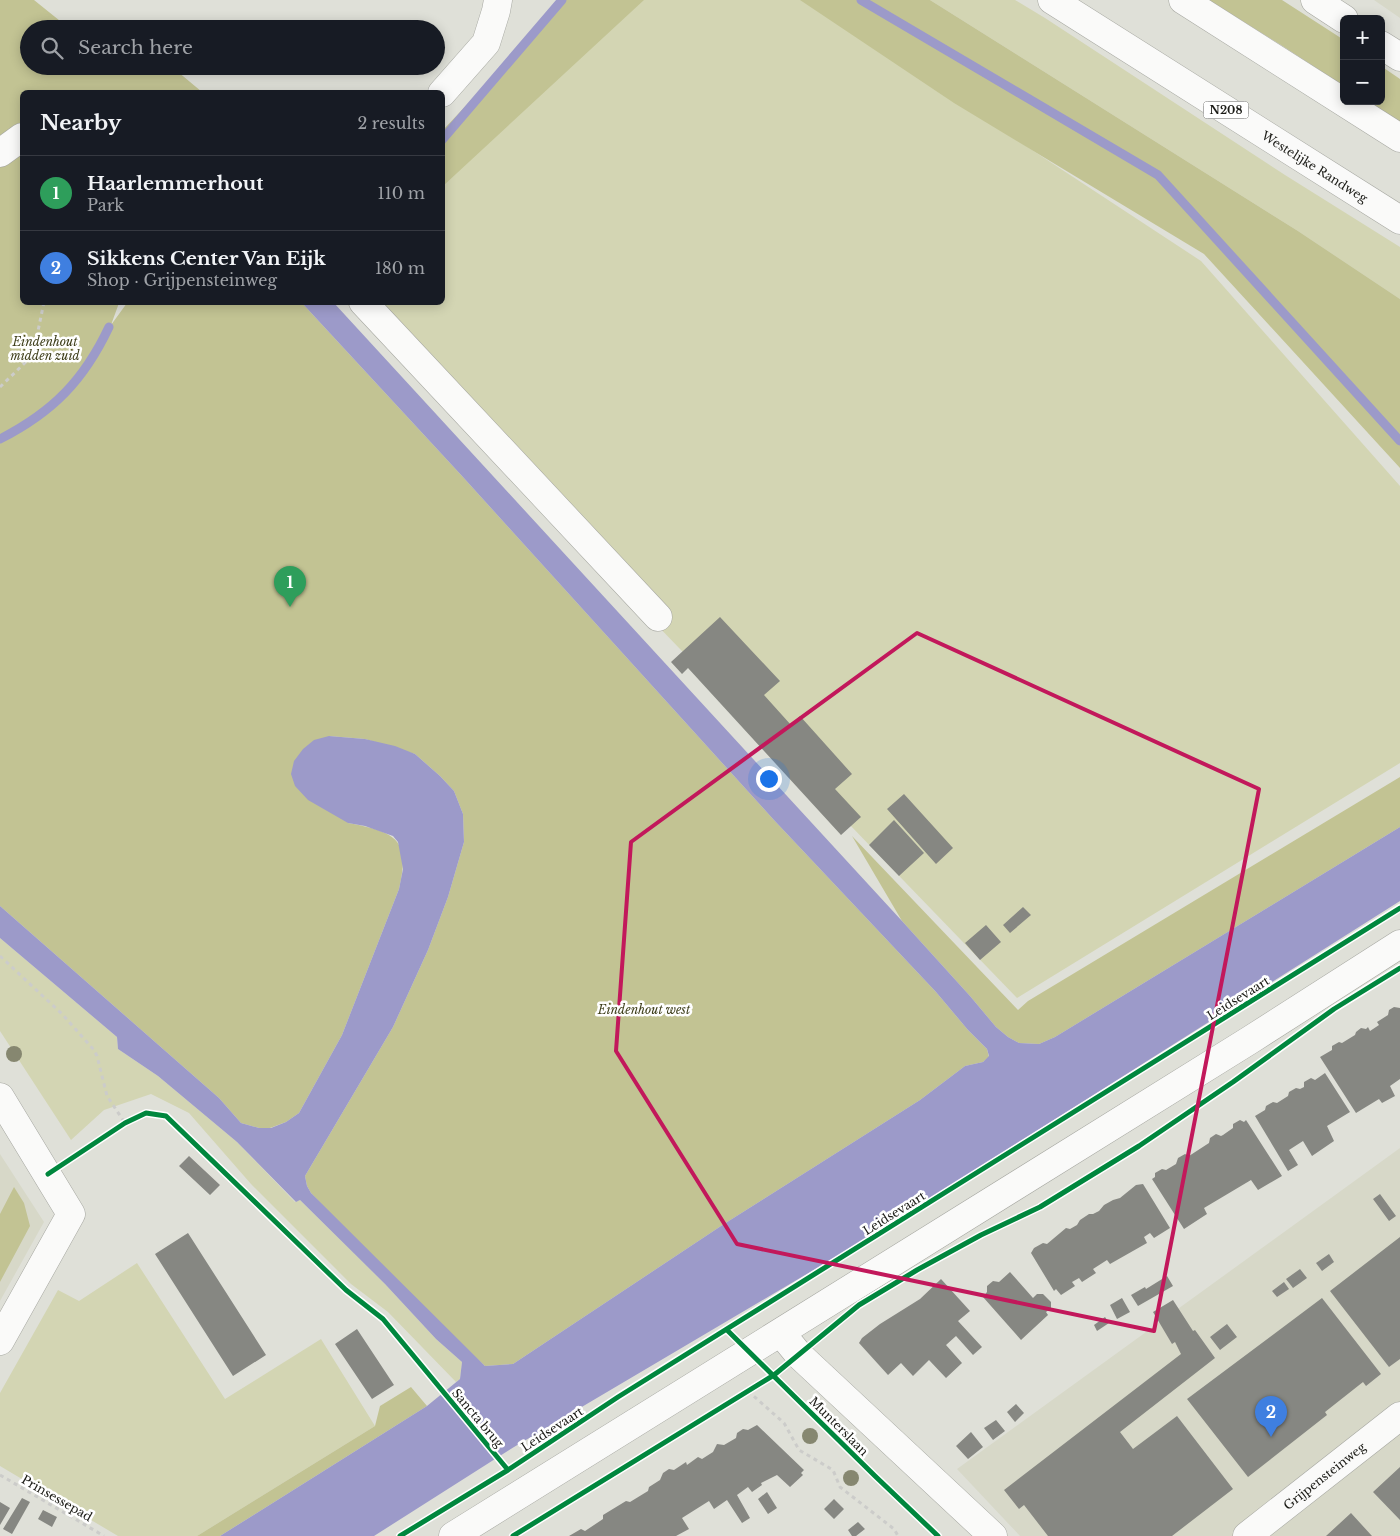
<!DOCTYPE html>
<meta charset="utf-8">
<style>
:root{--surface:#171b24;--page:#20242c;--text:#f1f3f6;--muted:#9ea1a6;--line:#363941;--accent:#b0b1b0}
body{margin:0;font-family:"Libre Baskerville",serif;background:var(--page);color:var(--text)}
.controls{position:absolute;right:15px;top:15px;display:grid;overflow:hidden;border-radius:8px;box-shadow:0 2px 12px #0003}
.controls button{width:45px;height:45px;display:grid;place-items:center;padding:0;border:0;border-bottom:1px solid var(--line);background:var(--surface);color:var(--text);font:25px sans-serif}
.you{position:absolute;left:768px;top:778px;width:18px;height:18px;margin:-12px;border:4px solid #fff;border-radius:50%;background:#1a73e8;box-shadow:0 0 0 8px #1a73e833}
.badge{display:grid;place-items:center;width:32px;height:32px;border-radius:50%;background:var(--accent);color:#fff;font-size:16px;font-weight:700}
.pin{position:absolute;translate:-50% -41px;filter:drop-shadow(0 1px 2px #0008)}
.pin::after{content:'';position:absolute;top:26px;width:18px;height:15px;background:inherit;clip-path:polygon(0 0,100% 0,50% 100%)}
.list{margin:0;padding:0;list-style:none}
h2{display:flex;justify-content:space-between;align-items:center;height:65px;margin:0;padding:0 20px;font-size:21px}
h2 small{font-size:16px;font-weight:400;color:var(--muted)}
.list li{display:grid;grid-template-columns:32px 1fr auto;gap:15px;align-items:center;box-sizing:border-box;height:75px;padding:0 20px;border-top:1px solid var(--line)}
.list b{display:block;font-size:19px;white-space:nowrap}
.list p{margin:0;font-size:16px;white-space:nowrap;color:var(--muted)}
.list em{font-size:16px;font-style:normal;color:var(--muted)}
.icon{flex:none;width:28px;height:28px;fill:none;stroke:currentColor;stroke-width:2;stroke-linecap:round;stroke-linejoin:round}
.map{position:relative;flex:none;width:1400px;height:1536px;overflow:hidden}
.search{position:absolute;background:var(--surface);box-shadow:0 2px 12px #0003;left:20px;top:20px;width:425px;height:55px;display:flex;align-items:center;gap:12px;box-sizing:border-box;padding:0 18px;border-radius:28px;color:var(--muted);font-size:19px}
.panel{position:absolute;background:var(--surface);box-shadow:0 2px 12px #0003;left:20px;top:90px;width:425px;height:215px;border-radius:8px}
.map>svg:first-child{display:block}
</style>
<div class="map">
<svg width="1400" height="1536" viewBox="0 0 1400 1536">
<rect width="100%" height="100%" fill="#dfe0d8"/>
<path fill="#d7d8c8" d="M 1374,0 L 1400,0 L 1400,18 Z
M 1400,1148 L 1400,1536 L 1020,1536 L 957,1469 Z
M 0,1154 L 44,1222 L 0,1301 Z"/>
<path fill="#d3d5b3" d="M 610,0 L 804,0 L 1201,261 L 1400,486 L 1400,763 L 1017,998 L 346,303 L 442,302 L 443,157 Z
M 930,0 L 1015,0 L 1045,18 L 1285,175 L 1400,247 L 1400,299 L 1298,231 Z
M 0,938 L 117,1037 L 118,1049 L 158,1076 L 237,1142 L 295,1202 L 300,1200 L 385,1284 L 436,1339 L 462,1362 L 460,1379 L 456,1382 L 388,1312 L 351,1284 L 251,1184 L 189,1113 L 151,1094 L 104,1110 L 71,1140 L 0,1031 Z
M 137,1263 L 225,1399 L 321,1339 L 375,1426 L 197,1536 L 118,1536 L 0,1466 L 0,1393 L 58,1290 L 79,1301 Z"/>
<path fill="#c2c393" d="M 0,0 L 34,0 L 70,29 L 29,29 L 29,66 L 117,66 L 120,68 L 122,66 L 171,66 L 202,92 L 22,92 L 22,129 L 0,142 Z
M 561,0 L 644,0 L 443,186 L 443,130 L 508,61 Z
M 800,0 L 930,0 L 1298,231 L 1400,299 L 1400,468 L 1204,254 L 954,103 Z
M 1209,0 L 1282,0 L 1344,40 L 1344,86 L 1281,45 Z
M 1381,66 L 1400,79 L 1400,124 L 1366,101 L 1381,101 Z
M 22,144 L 22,302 L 119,303 L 111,325 L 127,303 L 302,303 L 462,476 L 773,819 L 936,992 L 968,1030 L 987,1049 L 989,1057 L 983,1062 L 965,1066 L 920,1100 L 724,1224 L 513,1364 L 485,1366 L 473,1355 L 367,1253 L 311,1193 L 307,1186 L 305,1176 L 393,1027 L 428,950 L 448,897 L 464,842 L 463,814 L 454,791 L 440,776 L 415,754 L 365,739 L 329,736 L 348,823 C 395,832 411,838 399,889 L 342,1035 L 299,1113 L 286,1122 L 270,1128 L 259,1128 L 241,1123 L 219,1098 L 0,906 L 0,160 Z
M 1400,777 L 1400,827 L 1055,1037 L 1039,1044 L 1019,1043 L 1008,1037 L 996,1027 L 970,996 L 902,921 L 852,836 L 1018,1010 L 1028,1001 Z
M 14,1187 L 24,1203 L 30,1226 L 0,1282 L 0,1214 Z
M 411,1387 L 427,1406 L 220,1536 L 197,1536 L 375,1426 L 380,1406 Z"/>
<path fill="#9c9ac9" d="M 302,303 L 334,303 L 902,921 L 970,996 L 996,1027 L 1008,1037 L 1019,1043 L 1039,1044 L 1055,1037 L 1400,827 L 1400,901 L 861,1242 L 514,1447 L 374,1536 L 220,1536 L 427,1406 L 460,1379 L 462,1362 L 436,1339 L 385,1284 L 300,1200 L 296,1202 L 237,1142 L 158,1076 L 118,1049 L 117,1037 L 0,938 L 0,906 L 219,1098 L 241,1123 L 259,1128 L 271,1128 L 286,1122 L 299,1113 L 342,1035 L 399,889 L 403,869 L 398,842 L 393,836 L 365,826 L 348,823 L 308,800 L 295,786 L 291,774 L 294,761 L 303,749 L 314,740 L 329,736 L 365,739 L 395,746 L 415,754 L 440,776 L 454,791 L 463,814 L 464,842 L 448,897 L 428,950 L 393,1027 L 305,1176 L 307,1186 L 311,1193 L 485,1366 L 513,1364 L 724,1224 L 920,1100 L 965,1066 L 983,1062 L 989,1056 L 987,1049 L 968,1030 L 936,992 L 773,819 L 462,476 Z"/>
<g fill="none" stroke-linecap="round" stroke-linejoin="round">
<path stroke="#9c9ac9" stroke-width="9" d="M 861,0 L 1158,175 L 1400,441
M 442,140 L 562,0
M 0,439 C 53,412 84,380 109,327"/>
</g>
<path fill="#868782" d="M 720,617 L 780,681 L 764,695 L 791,725 L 800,716 L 852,774 L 835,789 L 861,817 L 841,835 L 688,668 L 682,674 L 671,662 Z
M 904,794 L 953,848 L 936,864 L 887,809 Z
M 894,820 L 924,853 L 899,876 L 869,845 Z
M 1023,907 L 1031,915 L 1010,933 L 1003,925 Z
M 986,925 L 1001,942 L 980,960 L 965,943 Z
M 1394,1007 L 1400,1008 L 1400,1079 L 1390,1086 L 1395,1096 L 1382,1103 L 1379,1099 L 1356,1113 L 1320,1057 L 1332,1050 L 1332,1046 L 1339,1042 L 1342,1043 L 1355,1035 L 1356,1032 L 1361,1028 L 1366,1029 L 1368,1027 L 1370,1031 L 1379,1025 L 1377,1022 L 1388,1015 L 1389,1010 Z
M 1325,1073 L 1350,1112 L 1327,1126 L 1334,1141 L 1312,1156 L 1303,1141 L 1289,1150 L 1298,1165 L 1288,1171 L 1255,1116 L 1265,1110 L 1266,1106 L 1273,1102 L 1277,1103 L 1288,1096 L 1289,1092 L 1296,1088 L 1300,1089 L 1304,1087 L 1304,1082 L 1311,1078 L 1315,1080 Z
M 1240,1120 L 1244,1122 L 1246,1120 L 1282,1176 L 1258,1190 L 1251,1180 L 1204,1208 L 1207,1214 L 1184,1229 L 1152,1179 L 1155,1177 L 1155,1173 L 1162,1169 L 1166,1170 L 1176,1164 L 1178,1158 L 1185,1154 L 1189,1156 L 1209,1143 L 1210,1138 L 1216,1134 L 1221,1136 L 1223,1135 L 1233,1128 L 1233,1124 Z
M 189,1156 L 220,1185 L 210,1195 L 179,1166 Z
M 1143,1184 L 1170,1228 L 1154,1238 L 1150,1233 L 1144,1237 L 1147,1243 L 1110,1264 L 1107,1260 L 1093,1269 L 1096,1273 L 1082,1282 L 1079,1278 L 1072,1282 L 1075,1286 L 1061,1295 L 1056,1289 L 1054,1291 L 1031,1253 L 1034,1248 L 1043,1243 L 1047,1244 L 1066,1228 L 1070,1229 L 1077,1225 L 1080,1220 L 1089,1214 L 1093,1214 L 1099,1211 L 1104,1205 L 1113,1200 L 1120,1198 L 1136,1185 Z
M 1380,1194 L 1396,1216 L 1389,1221 L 1373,1199 Z
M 188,1233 L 266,1355 L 233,1376 L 155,1254 Z
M 1400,1237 L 1400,1359 L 1389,1367 L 1330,1291 Z
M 1329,1254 L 1334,1262 L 1322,1271 L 1316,1263 Z
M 1300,1269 L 1307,1278 L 1293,1288 L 1286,1279 Z
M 1010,1272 L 1033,1298 L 1037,1294 L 1043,1294 L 1051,1302 L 1051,1308 L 1046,1312 L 1048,1315 L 1021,1340 L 983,1297 L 987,1292 L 987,1286 L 993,1281 L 999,1282 Z
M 1167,1276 L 1173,1286 L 1138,1306 L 1131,1295 L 1145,1287 L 1146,1289 Z
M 941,1279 L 970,1311 L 958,1321 L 982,1347 L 973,1355 L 956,1336 L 946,1345 L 962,1363 L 946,1378 L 929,1360 L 913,1376 L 901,1363 L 888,1375 L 859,1343 L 862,1338 L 880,1324 L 920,1299 Z
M 1284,1282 L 1289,1289 L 1277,1297 L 1272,1291 Z
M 1122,1298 L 1130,1312 L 1117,1319 L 1110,1305 Z
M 1322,1298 L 1381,1374 L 1366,1386 L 1363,1382 L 1325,1412 L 1327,1415 L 1248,1477 L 1187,1399 Z
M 1173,1300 L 1193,1331 L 1195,1330 L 1215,1358 L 1120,1432 L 1133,1449 L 1177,1416 L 1233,1489 L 1172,1536 L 1048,1536 L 1024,1505 L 1019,1509 L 1004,1490 L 1181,1354 L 1175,1342 L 1172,1344 L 1153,1312 Z
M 1105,1317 L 1109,1323 L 1097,1331 L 1094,1325 Z
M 1227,1324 L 1237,1337 L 1220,1350 L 1210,1337 Z
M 357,1329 L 394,1385 L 372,1399 L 335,1344 Z
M 1016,1404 L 1024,1413 L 1015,1422 L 1007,1412 Z
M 996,1420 L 1005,1431 L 993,1440 L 984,1428 Z
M 757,1425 L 804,1470 L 801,1473 L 803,1475 L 790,1487 L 777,1475 L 761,1483 L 762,1485 L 752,1492 L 748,1487 L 737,1495 L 750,1518 L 742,1523 L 727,1500 L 714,1509 L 709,1501 L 682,1518 L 689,1529 L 676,1536 L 569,1536 L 581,1529 L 585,1531 L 603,1519 L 603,1515 L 626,1501 L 630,1502 L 648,1491 L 649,1487 L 660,1480 L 663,1473 L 669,1469 L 674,1470 L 686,1462 L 687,1465 L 698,1457 L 702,1459 L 713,1452 L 717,1444 L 724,1445 L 736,1438 L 737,1433 L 743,1429 L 748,1430 Z
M 971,1432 L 983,1447 L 968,1459 L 956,1446 Z
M 1400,1467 L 1400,1520 L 1373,1492 Z
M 767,1492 L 777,1508 L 768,1514 L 758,1499 Z
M 22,1498 L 30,1502 L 12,1534 L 3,1529 Z
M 834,1499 L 844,1509 L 834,1519 L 824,1509 Z
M 0,1502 L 10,1508 L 0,1525 Z
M 43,1510 L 57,1517 L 52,1527 L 38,1519 Z
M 1351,1513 L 1372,1536 L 1326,1536 Z
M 858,1522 L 865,1529 L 856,1536 L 852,1536 L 848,1530 Z"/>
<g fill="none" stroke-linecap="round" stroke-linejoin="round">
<g stroke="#a6a7a1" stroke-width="29">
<g id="minor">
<path d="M 1315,0 L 1344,19"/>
<path d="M 1381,45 L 1400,57"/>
<path d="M 442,93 L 486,43 L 496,11 L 498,0"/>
<path d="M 0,153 L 22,137"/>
<path d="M 363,302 L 658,617"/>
<path d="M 0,1097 L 71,1214 L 0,1341"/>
<path d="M 781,1333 L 799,1355 L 993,1536"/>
<path id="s1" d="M 1247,1536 L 1400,1416"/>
</g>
</g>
<g stroke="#a6a7a1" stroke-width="29">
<g id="major">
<path id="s2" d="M 1052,0 L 1400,220"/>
<path d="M 1183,0 L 1400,138"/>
<path d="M 453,1536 L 1250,1040 L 1400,944"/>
</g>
</g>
<path stroke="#ccccca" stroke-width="3" stroke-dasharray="4 4" stroke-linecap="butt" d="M 0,387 L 33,355 L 44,302
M 0,956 L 62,1014 L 94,1050 L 97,1056 L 107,1096 L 125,1123
M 748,1391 L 784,1423 L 799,1450 L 833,1470 L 840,1487 L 894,1529 L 898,1536
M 0,1475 L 104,1536"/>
<use href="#minor" stroke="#fafaf9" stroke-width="28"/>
<use href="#major" stroke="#fafaf9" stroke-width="28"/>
<g stroke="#fff" stroke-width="8">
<path id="cycleway" d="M 48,1174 L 125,1123 L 146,1113 L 166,1116 L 346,1290 L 383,1319 L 508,1470
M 727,1330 L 875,1476 L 938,1536
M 400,1536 L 508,1470 L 618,1397 L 1400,908
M 513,1536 L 774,1375 L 859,1305 L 917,1270 L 981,1235 L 1040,1207 L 1139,1146 L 1233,1082 L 1334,1009 L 1400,968"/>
</g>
<use href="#cycleway" stroke="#00873e" stroke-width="5"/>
</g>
<g fill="#868770">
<circle cx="14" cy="1054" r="8"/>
<circle cx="810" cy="1436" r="8"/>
<circle cx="851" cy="1478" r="8"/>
</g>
<path fill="none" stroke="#c2185b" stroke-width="4" stroke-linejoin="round" d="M 917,633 L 1259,789 L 1154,1331 L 737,1244 L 616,1051 L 631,842 Z"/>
<g text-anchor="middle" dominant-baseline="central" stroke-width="5" stroke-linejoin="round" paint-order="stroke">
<rect fill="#fff" stroke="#5f5f5c" stroke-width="1" x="1203.5" y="101.5" width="45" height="17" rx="4"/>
<g font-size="11" font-weight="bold" fill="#1b1b16">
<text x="1226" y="110">N208</text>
</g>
<g font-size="12" fill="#1b1b16" stroke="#fff">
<text stroke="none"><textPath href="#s2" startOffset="311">Westelijke Randweg</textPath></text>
<text transform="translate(1238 998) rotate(-32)">Leidsevaart</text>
<text transform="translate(894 1213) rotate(-32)">Leidsevaart</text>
<text transform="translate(478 1418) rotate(50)">Sancta brug</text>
<text transform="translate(839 1426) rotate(45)">Munterslaan</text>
<text transform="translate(552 1429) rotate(-33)">Leidsevaart</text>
<text stroke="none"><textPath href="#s1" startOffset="98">Grijpensteinweg</textPath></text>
<text transform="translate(57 1498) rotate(30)">Prinsessepad</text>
</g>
<g font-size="12" font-style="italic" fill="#3e3e1a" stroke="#fff">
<text x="45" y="341">Eindenhout<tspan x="45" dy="14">midden zuid</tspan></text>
<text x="644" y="1009">Eindenhout west</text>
</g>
</g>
</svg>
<div class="controls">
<button>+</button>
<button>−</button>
</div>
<div class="you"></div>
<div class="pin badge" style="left:290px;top:607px;background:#2e9e5b">1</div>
<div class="pin badge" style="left:1271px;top:1437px;background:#3f7fe0">2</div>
<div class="search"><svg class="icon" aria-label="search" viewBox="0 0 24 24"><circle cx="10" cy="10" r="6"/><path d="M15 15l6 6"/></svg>Search here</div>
<section class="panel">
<h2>Nearby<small>2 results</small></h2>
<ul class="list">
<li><span class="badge" style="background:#2e9e5b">1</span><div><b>Haarlemmerhout</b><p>Park</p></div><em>110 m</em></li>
<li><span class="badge" style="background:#3f7fe0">2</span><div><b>Sikkens Center Van Eijk</b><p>Shop · Grijpensteinweg</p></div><em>180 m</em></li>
</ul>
</section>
</div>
